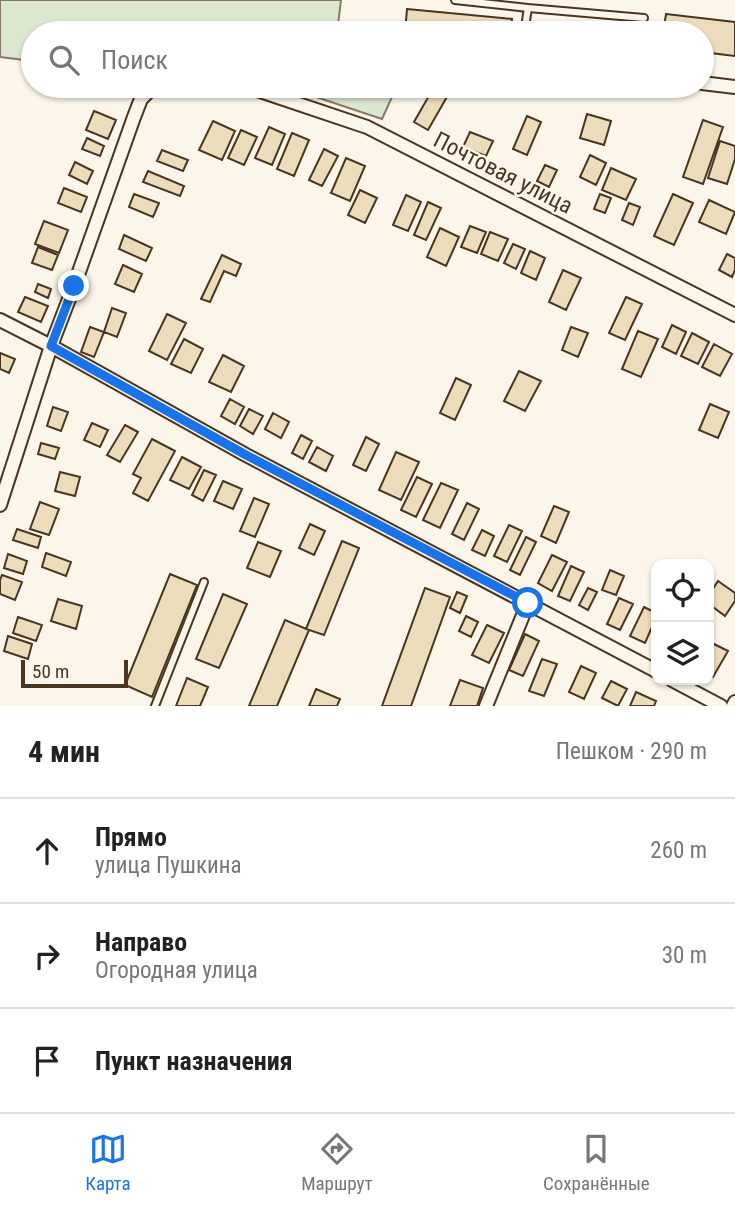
<!DOCTYPE html>
<html lang="ru">
<meta charset="utf-8">
<style>
:root{--surface:#fff;--page:#f2f2f2;--text:#222;--muted:#767676;--line:#e0e0e0;--accent:#1a73e8}
body{margin:0;font-family:"Roboto Condensed",sans-serif;background:var(--page);color:var(--text)}
.controls{position:absolute;right:21px;bottom:21px;display:grid;overflow:hidden;border-radius:14px;box-shadow:0 2px 5px #0004}
.controls button{width:63px;height:63px;display:grid;place-items:center;padding:0;border:0;border-bottom:2px solid var(--line);background:var(--surface);color:var(--text);font:35px sans-serif}
.scale{position:absolute;left:21px;bottom:18px;width:107px;box-sizing:border-box;padding-left:7px;border:4px solid #4a3520;border-top:0;font-size:19px;line-height:24px;white-space:nowrap;color:#4a3520;-webkit-text-stroke:5px #fbf6e9;paint-order:stroke}
.stop{position:absolute;width:21px;height:21px;margin:-16px;border:5px solid #1a73e8;border-radius:50%;background:#fff}
.stop.end{background:#1a73e8;border-color:#fff;box-shadow:0 2px 7px #0008}
.list{margin:0;padding:0;list-style:none}
h2{display:flex;justify-content:space-between;align-items:center;height:91px;margin:0;padding:0 28px;font-size:30px}
h2 small{font-size:23px;font-weight:400;color:var(--muted)}
.list li{display:grid;grid-template-columns:46px 1fr auto;gap:21px;align-items:center;box-sizing:border-box;height:105px;padding:0 28px;border-top:2px solid var(--line)}
.list b{display:block;font-size:26px;white-space:nowrap}
.list p{margin:0;font-size:23px;white-space:nowrap;color:var(--muted)}
.list em{font-size:23px;font-style:normal;color:var(--muted)}
.icon{flex:none;width:38px;height:38px;fill:none;stroke:currentColor;stroke-width:2;stroke-linecap:round;stroke-linejoin:round}
.map{position:relative;flex:none;width:735px;height:706px;overflow:hidden}
.search{position:absolute;background:var(--surface);box-shadow:0 2px 5px #0004;left:21px;right:21px;top:21px;height:77px;display:flex;align-items:center;gap:18px;box-sizing:border-box;padding:0 24px;border-radius:38px;color:var(--muted);font-size:26px}
.sheet{height:406px;background:var(--surface)}
nav{display:flex;justify-content:space-around;align-items:center;box-sizing:border-box;height:98px;border-top:2px solid var(--line);background:var(--surface);font-size:19px;color:var(--muted)}
nav a{display:grid;justify-items:center;gap:4px}
nav .on{color:var(--accent)}
.map>svg:first-child{display:block}
</style>
<div class="map">
<svg width="735" height="706" viewBox="0 0 735 706">
<rect width="100%" height="100%" fill="#fbf6e9"/>
<path fill="#dce7d0" stroke="#887966" stroke-width="2" d="M 0,0 L 341,0 L 337,33 L 33,33 L 33,61 L 0,57 Z
M 283,86 L 397,86 L 382,119 Z"/>
<path fill="#ecdcbc" stroke="#4a3520" stroke-width="2" d="M 407,9 L 512,19 L 510,33 L 405,33 Z
M 666,14 L 735,22 L 735,56 L 702,52 L 702,33 L 663,33 Z
M 550,23 L 645,33 L 549,33 Z
M 434,87 L 448,95 L 428,130 L 414,122 Z
M 94,111 L 116,120 L 108,139 L 86,130 Z
M 587,114 L 611,121 L 604,145 L 580,138 Z
M 527,116 L 541,122 L 527,155 L 513,149 Z
M 703,120 L 723,127 L 703,184 L 683,177 Z
M 213,121 L 235,131 L 222,160 L 199,150 Z
M 269,127 L 285,134 L 272,165 L 255,158 Z
M 241,130 L 257,137 L 244,165 L 228,158 Z
M 470,132 L 493,141 L 486,156 L 463,147 Z
M 292,133 L 309,140 L 294,176 L 277,169 Z
M 87,138 L 104,146 L 100,156 L 82,149 Z
M 720,141 L 735,146 L 735,159 L 727,184 L 708,178 Z
M 324,149 L 338,156 L 322,186 L 309,180 Z
M 162,150 L 188,160 L 183,171 L 157,161 Z
M 590,155 L 606,163 L 596,185 L 580,177 Z
M 346,158 L 365,166 L 350,201 L 331,193 Z
M 75,162 L 93,171 L 87,184 L 69,175 Z
M 545,165 L 557,170 L 549,187 L 537,181 Z
M 611,168 L 636,179 L 626,200 L 602,190 Z
M 148,171 L 184,186 L 180,196 L 143,182 Z
M 64,188 L 87,197 L 81,212 L 58,203 Z
M 360,190 L 377,198 L 365,223 L 348,215 Z
M 134,194 L 159,203 L 153,217 L 129,207 Z
M 600,194 L 611,198 L 605,213 L 594,209 Z
M 673,194 L 693,203 L 674,245 L 654,236 Z
M 406,195 L 421,202 L 408,231 L 393,225 Z
M 709,200 L 735,212 L 726,234 L 699,222 Z
M 428,202 L 441,208 L 426,240 L 414,235 Z
M 629,203 L 640,207 L 633,225 L 622,220 Z
M 44,221 L 68,230 L 59,253 L 35,244 Z
M 470,226 L 486,232 L 477,253 L 461,247 Z
M 440,228 L 459,237 L 446,266 L 427,257 Z
M 490,232 L 508,239 L 498,261 L 481,254 Z
M 124,235 L 152,248 L 146,261 L 119,249 Z
M 513,244 L 525,249 L 516,269 L 504,263 Z
M 38,247 L 58,255 L 52,270 L 32,263 Z
M 530,251 L 545,258 L 536,280 L 521,273 Z
M 727,254 L 735,258 L 735,270 L 732,277 L 719,270 Z
M 222,255 L 241,264 L 236,276 L 224,271 L 210,302 L 201,299 Z
M 123,265 L 142,274 L 134,292 L 115,284 Z
M 563,270 L 581,278 L 566,310 L 549,302 Z
M 38,284 L 51,289 L 48,298 L 35,292 Z
M 25,297 L 48,306 L 41,322 L 18,312 Z
M 626,297 L 642,304 L 625,340 L 609,333 Z
M 112,308 L 126,313 L 117,337 L 104,332 Z
M 167,314 L 186,323 L 167,360 L 149,351 Z
M 672,325 L 686,332 L 676,354 L 662,347 Z
M 90,327 L 104,332 L 94,357 L 81,352 Z
M 571,327 L 588,333 L 578,357 L 562,350 Z
M 638,331 L 658,339 L 641,377 L 622,369 Z
M 692,333 L 709,342 L 698,364 L 681,356 Z
M 184,339 L 203,349 L 191,373 L 171,364 Z
M 714,344 L 732,354 L 720,376 L 702,367 Z
M 0,353 L 15,359 L 9,373 L 0,369 Z
M 223,355 L 244,366 L 231,392 L 209,382 Z
M 519,371 L 541,381 L 525,411 L 504,401 Z
M 456,378 L 471,385 L 455,420 L 440,413 Z
M 230,399 L 244,407 L 235,424 L 221,416 Z
M 710,404 L 729,412 L 718,438 L 699,430 Z
M 53,407 L 68,412 L 61,431 L 47,426 Z
M 249,409 L 263,416 L 253,434 L 240,426 Z
M 273,413 L 289,422 L 281,438 L 265,429 Z
M 92,423 L 108,430 L 100,447 L 84,440 Z
M 125,425 L 138,432 L 120,462 L 107,455 Z
M 301,435 L 312,441 L 303,459 L 292,453 Z
M 366,437 L 379,444 L 366,471 L 353,465 Z
M 152,439 L 175,451 L 148,501 L 133,493 L 141,478 L 133,474 Z
M 41,443 L 59,448 L 55,459 L 38,454 Z
M 317,447 L 333,456 L 326,471 L 309,462 Z
M 396,452 L 419,462 L 401,500 L 379,490 Z
M 182,457 L 201,467 L 189,489 L 170,480 Z
M 204,470 L 216,475 L 203,501 L 192,495 Z
M 60,472 L 80,477 L 75,496 L 55,491 Z
M 417,477 L 432,484 L 416,517 L 401,510 Z
M 223,481 L 242,489 L 233,509 L 214,501 Z
M 441,483 L 458,490 L 440,528 L 423,520 Z
M 254,498 L 269,504 L 255,537 L 240,531 Z
M 40,502 L 59,509 L 49,535 L 30,529 Z
M 467,503 L 479,509 L 464,540 L 452,534 Z
M 554,506 L 569,512 L 556,543 L 541,536 Z
M 310,524 L 325,531 L 314,555 L 299,548 Z
M 509,525 L 522,531 L 507,562 L 494,556 Z
M 17,529 L 41,537 L 38,548 L 13,540 Z
M 482,530 L 494,536 L 485,556 L 472,550 Z
M 526,537 L 536,542 L 520,575 L 510,570 Z
M 342,541 L 359,548 L 324,635 L 306,629 Z
M 258,542 L 281,551 L 270,577 L 247,568 Z
M 46,553 L 71,562 L 66,576 L 42,567 Z
M 8,554 L 27,561 L 23,574 L 4,568 Z
M 552,555 L 567,562 L 552,591 L 538,583 Z
M 571,566 L 584,572 L 570,601 L 558,596 Z
M 610,570 L 624,576 L 616,595 L 602,590 Z
M 170,574 L 197,585 L 152,697 L 125,685 Z
M 2,575 L 22,582 L 15,600 L 0,594 L 0,580 Z
M 718,581 L 735,593 L 735,601 L 725,616 L 709,604 L 709,595 Z
M 425,588 L 450,597 L 411,706 L 382,706 Z
M 588,588 L 597,592 L 588,610 L 579,605 Z
M 457,592 L 467,596 L 460,613 L 450,608 Z
M 223,594 L 247,604 L 219,668 L 196,659 Z
M 619,598 L 633,604 L 620,630 L 607,624 Z
M 58,599 L 82,606 L 76,629 L 51,621 Z
M 644,607 L 656,613 L 656,618 L 645,643 L 630,636 Z
M 466,616 L 478,622 L 471,637 L 459,631 Z
M 18,617 L 42,625 L 36,641 L 13,633 Z
M 285,620 L 309,630 L 277,706 L 249,706 Z
M 487,625 L 504,633 L 489,663 L 472,655 Z
M 525,634 L 539,641 L 523,676 L 509,670 Z
M 8,636 L 32,644 L 28,659 L 4,651 Z
M 714,644 L 728,651 L 713,677 L 709,675 L 709,654 Z
M 542,659 L 557,664 L 544,696 L 529,691 Z
M 581,666 L 596,673 L 584,699 L 569,692 Z
M 187,678 L 208,687 L 200,706 L 176,706 Z
M 460,680 L 483,688 L 477,706 L 450,706 Z
M 611,681 L 627,689 L 618,706 L 602,698 Z
M 316,689 L 340,699 L 337,706 L 309,706 Z
M 636,692 L 656,701 L 654,706 L 630,706 Z"/>
<g fill="none" stroke-linecap="round" stroke-linejoin="round">
<g stroke="#4a3520" stroke-width="10">
<path id="service" d="M 455,0 L 528,8
M 524,33 L 528,8 L 644,18
M 155,706 L 204,582"/>
</g>
<g stroke="#4a3520" stroke-width="16">
<path id="minor" d="M 702,83 L 735,87
M 245,86 L 367,127 L 735,315
M 0,320 L 51,346 L 246,455 L 656,671
M 0,505 L 51,346 L 74,286 L 134,117 L 141,99 L 154,86
M 672,680 L 721,706
M 486,706 L 528,603
M 733,706 L 735,702"/>
</g>
<use href="#service" stroke="#fbf6e9" stroke-width="6"/>
<use href="#minor" stroke="#fbf6e9" stroke-width="12"/>
</g>
<g fill="none" stroke-linecap="round" stroke-linejoin="round">
<path stroke="#1a73e8" stroke-width="9" d="M 74,286 L 51,346 L 246,455 L 528,603"/>
</g>
<g text-anchor="middle" dominant-baseline="central" stroke-width="5" stroke-linejoin="round" paint-order="stroke">
<g font-size="23" fill="#4a3520" stroke="#fbf6e9">
<text transform="translate(503 173) rotate(27)">Почтовая улица</text>
</g>
</g>
</svg>
<div class="controls">
<button><svg class="icon" aria-label="locate" viewBox="0 0 24 24"><circle cx="12" cy="12" r="6"/><path d="M12 2v4M12 18v4M2 12h4M18 12h4"/></svg></button>
<button><svg class="icon" aria-label="layers" viewBox="0 0 24 24"><path d="M12 4l9 5-9 5-9-5zM3 14l9 5 9-5"/></svg></button>
</div>
<div class="scale">50 m</div>
<div class="stop" style="left:528px;top:603px"></div>
<div class="stop end" style="left:74px;top:286px"></div>
<div class="search"><svg class="icon" aria-label="search" viewBox="0 0 24 24"><circle cx="10" cy="10" r="6"/><path d="M15 15l6 6"/></svg>Поиск</div>
</div>
<section class="sheet">
<h2>4 мин<small>Пешком · 290 m</small></h2>
<ul class="list">
<li><svg class="icon" aria-label="ahead" viewBox="0 0 24 24"><path d="M12 20V5M6 11l6-6 6 6"/></svg><div><b>Прямо</b><p>улица Пушкина</p></div><em>260 m</em></li>
<li><svg class="icon" aria-label="right" viewBox="0 0 24 24"><path d="M7 20v-9h11M14 6l5 5-5 5"/></svg><div><b>Направо</b><p>Огородная улица</p></div><em>30 m</em></li>
<li><svg class="icon" aria-label="arrive" viewBox="0 0 24 24"><path d="M6 21V4h12l-3 4 3 4H6"/></svg><div><b>Пункт назначения</b></div></li>
</ul>
</section>
<nav>
<a class="on"><svg class="icon" aria-label="map" viewBox="0 0 24 24"><path d="M3 6l6-2 6 2 6-2v14l-6 2-6-2-6 2zM9 4v14M15 6v14"/></svg>Карта</a>
<a><svg class="icon" aria-label="directions" viewBox="0 0 24 24"><path d="M12 3l9 9-9 9-9-9zM9 14v-3h6M13 9l2 2-2 2"/></svg>Маршрут</a>
<a><svg class="icon" aria-label="saved" viewBox="0 0 24 24"><path d="M7 4h10v16l-5-4-5 4z"/></svg>Сохранённые</a>
</nav>
